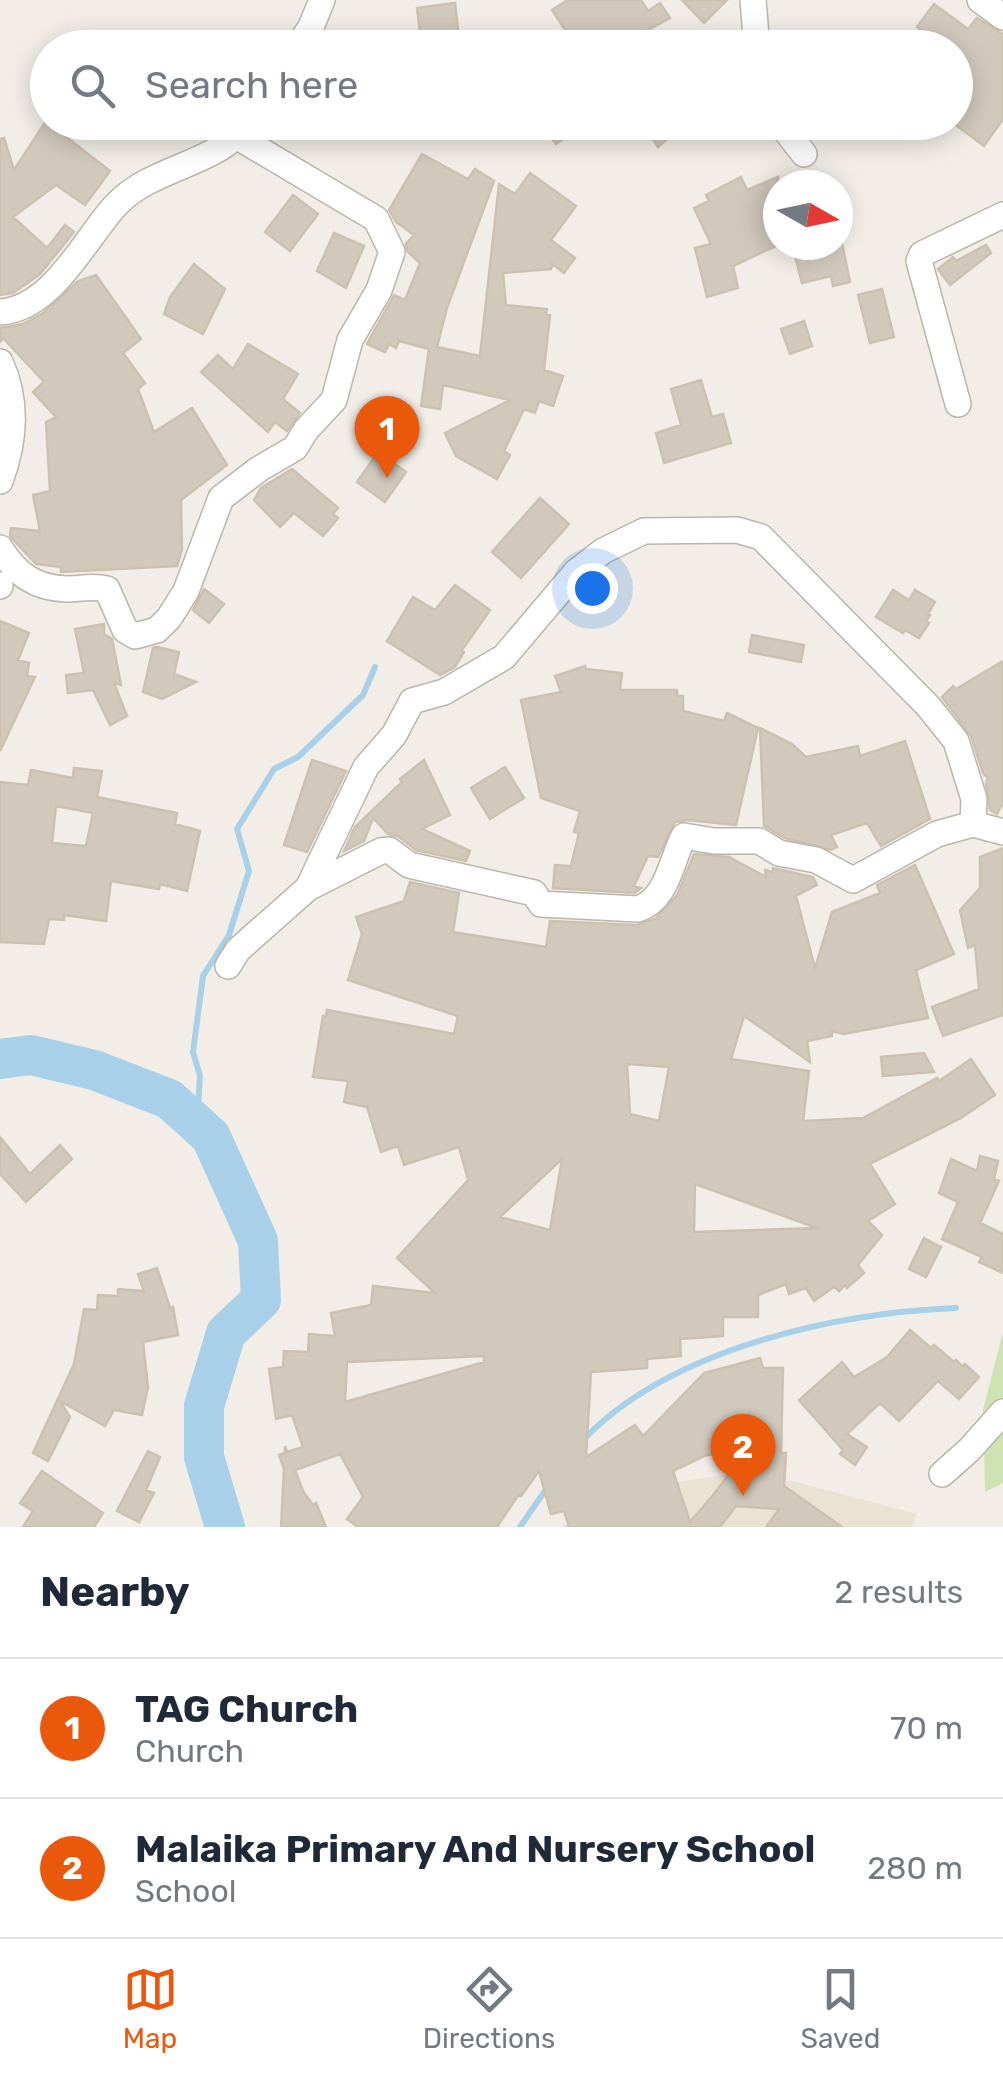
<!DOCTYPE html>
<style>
:root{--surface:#fff;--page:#f2f2f3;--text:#1f2937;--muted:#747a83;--line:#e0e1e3;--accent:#ea580c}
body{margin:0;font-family:Rubik,sans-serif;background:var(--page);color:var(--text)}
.compass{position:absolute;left:763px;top:170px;width:90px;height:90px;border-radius:50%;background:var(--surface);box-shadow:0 5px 25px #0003;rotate:99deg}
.you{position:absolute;left:592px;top:588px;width:35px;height:35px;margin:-25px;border:8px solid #fff;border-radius:50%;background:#1a73e8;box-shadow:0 0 0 15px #1a73e833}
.badge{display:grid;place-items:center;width:65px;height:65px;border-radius:50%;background:var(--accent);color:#fff;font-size:32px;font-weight:700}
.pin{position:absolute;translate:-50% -82px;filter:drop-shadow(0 2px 5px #0008)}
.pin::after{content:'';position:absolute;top:52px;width:35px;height:30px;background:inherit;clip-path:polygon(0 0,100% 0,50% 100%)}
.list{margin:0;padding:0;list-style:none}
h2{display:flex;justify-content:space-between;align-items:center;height:130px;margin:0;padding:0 40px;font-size:42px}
h2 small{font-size:32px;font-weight:400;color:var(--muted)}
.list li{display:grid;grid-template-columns:65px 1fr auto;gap:30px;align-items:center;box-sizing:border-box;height:140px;padding:0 40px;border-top:2px solid var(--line)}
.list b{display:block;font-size:38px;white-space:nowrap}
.list p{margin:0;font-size:32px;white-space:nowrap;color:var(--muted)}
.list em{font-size:32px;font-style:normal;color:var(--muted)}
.icon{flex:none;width:55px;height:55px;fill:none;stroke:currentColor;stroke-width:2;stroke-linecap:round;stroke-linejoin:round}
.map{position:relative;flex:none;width:1003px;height:1527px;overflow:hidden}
.search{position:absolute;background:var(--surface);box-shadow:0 5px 25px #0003;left:30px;right:30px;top:30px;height:110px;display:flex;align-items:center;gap:25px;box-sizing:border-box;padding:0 35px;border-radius:55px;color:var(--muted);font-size:38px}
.sheet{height:410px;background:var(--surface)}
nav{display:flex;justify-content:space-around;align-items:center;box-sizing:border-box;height:140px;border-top:2px solid var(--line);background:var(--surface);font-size:28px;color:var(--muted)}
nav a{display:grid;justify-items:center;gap:5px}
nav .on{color:var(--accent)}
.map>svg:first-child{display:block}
</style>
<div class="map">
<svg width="1003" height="1527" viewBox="0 0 1003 1527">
<rect width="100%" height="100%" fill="#f2eee7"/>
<path fill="#eae2d2" d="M 738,1473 L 796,1482 L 917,1514 L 912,1527 L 560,1527 L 645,1491 L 684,1481 Z"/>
<path fill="#cfe2b3" d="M 1003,1332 L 1003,1483 L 985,1492 L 983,1409 Z"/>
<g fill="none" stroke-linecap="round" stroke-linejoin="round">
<path stroke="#a8d1e9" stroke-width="6" d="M 197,1124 L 200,1076 L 193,1052 L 203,976 L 229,935 L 249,871 L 237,829 L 274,769 L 298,757 L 363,695 L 375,667
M 584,1439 C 671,1349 834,1313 956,1308
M 520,1527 L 549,1485"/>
<path stroke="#a8d1e9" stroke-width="40" d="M 0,1059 L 31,1055 L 94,1070 L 169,1099 L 197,1124 L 211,1137 L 258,1241 L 261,1300 L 226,1333 L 204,1406 L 204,1457 L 225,1527"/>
</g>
<path fill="#d2c9bd" stroke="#ccc1b1" stroke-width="2.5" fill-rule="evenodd" d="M 568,0 L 641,0 L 648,11 L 660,3 L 670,18 L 614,48 L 609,48 L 604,39 L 593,48 L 577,48 L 552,10 Z
M 682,0 L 727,0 L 704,23 Z
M 455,3 L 460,48 L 422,48 L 417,8 Z
M 934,4 L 968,29 L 977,18 L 1003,34 L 1003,119 L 984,146 L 956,125 L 956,48 L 914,48 L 926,34 L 917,27 Z
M 48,118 L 48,122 L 61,126 L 61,133 L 110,171 L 85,205 L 56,185 L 13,217 L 47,248 L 65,225 L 74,232 L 40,274 L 13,293 L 0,295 L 0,139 L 4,138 L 14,170 Z
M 540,122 L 588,122 L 556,144 Z
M 643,122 L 687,122 L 658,147 Z
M 422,154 L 468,179 L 475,169 L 494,181 L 447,308 L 437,347 L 480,356 L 499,184 L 515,194 L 530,173 L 576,206 L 551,240 L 575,258 L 564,273 L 552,264 L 551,269 L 503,273 L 506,305 L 547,309 L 546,314 L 550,315 L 544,370 L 563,376 L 553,406 L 539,401 L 535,413 L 524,409 L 504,451 L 510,455 L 497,479 L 456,456 L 445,433 L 510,400 L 443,385 L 440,409 L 421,406 L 429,349 L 399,341 L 396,348 L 389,344 L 385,352 L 367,344 L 394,295 L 405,300 L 420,263 L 407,251 L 406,244 L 414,235 L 396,222 L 389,210 Z
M 741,177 L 747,190 L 778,177 L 778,245 L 733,266 L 738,288 L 707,297 L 695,248 L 711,244 L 694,208 L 709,201 L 706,195 Z
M 293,195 L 318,214 L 290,251 L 265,232 Z
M 334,233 L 364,246 L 346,288 L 317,271 Z
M 842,243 L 850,282 L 833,286 L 831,276 L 802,283 L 794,252 Z
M 986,245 L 991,253 L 950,285 L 938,269 L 953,257 L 956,261 Z
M 194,264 L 225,289 L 203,334 L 164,314 L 170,297 Z
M 96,275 L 141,339 L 123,353 L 145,383 L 138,389 L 154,432 L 192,408 L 227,465 L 181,500 L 182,549 L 177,566 L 61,572 L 61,567 L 36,564 L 10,536 L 11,528 L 40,531 L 33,495 L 50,491 L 46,422 L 56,417 L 33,392 L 44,382 L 3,338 L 0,342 L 0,328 L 23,324 L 43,313 L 78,281 Z
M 882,289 L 894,337 L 870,343 L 858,295 Z
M 804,321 L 812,346 L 790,354 L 781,329 Z
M 248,344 L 298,374 L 283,399 L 300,413 L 287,431 L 275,422 L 268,432 L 201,372 L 218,355 L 233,369 Z
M 701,380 L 712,417 L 723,414 L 731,443 L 664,463 L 656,433 L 681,425 L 671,389 Z
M 384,456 L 406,472 L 385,502 L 357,482 L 374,458 L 380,462 Z
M 292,469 L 338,508 L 333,514 L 338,518 L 323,536 L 294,513 L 280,527 L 254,500 L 261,488 Z
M 540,498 L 569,524 L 521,578 L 492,552 Z
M 455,585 L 490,610 L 462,650 L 464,652 L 455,667 L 440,675 L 387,641 L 413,597 L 435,610 Z
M 204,589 L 224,604 L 209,623 L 193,610 Z
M 893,590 L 909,600 L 915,590 L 935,602 L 928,614 L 930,615 L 926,621 L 929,623 L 919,638 L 905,630 L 903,633 L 876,617 Z
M 0,621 L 29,633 L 18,660 L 29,663 L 27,676 L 35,677 L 0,751 Z
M 104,624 L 104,634 L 112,639 L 121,685 L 114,683 L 127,716 L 110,725 L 93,690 L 68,693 L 66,675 L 84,673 L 75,629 Z
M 752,635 L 804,645 L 801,662 L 749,652 Z
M 157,647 L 179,652 L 174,674 L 196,682 L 162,699 L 143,692 L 153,648 Z
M 1003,661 L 1003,803 L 997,814 L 990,810 L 986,783 L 988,778 L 983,773 L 971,736 L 942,697 L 953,686 L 956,689 Z
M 585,666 L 586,669 L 622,673 L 620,690 L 677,690 L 677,696 L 683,696 L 683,711 L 724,721 L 727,713 L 758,728 L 736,825 L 687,820 L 675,822 L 658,857 L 648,856 L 634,886 L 641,888 L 635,893 L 553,888 L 555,865 L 571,866 L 579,833 L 574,832 L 580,811 L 541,798 L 521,700 L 561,692 L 555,676 Z
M 760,728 L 792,744 L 806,757 L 858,746 L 860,756 L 905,741 L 930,819 L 881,846 L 867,823 L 831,835 L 837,847 L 831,850 L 785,838 L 764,826 Z
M 312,760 L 346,771 L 307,852 L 284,845 Z
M 424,760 L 450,815 L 422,829 L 470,851 L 466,861 L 416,850 L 399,837 L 388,834 L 373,818 L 364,841 L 344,851 L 355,827 L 402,782 L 400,779 Z
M 505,767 L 524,798 L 490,819 L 471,788 Z
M 74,768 L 102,771 L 97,797 L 177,813 L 175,824 L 200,831 L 187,891 L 160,884 L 159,889 L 111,881 L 106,921 L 64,915 L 64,920 L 49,919 L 44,944 L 0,942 L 0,782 L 28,785 L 31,770 L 73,778 ZM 56,806 L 93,813 L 86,846 L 52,843 Z
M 1003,848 L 1003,1015 L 943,1036 L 932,1007 L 979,989 L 975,945 L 968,948 L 960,910 L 980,888 L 980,857 Z
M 694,854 L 729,857 L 766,877 L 765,870 L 773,872 L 773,868 L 813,877 L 817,885 L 796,896 L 815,968 L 832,912 L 880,893 L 877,885 L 915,865 L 954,954 L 916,970 L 928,1018 L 844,1034 L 832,1031 L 832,1036 L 807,1041 L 810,1062 L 744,1016 L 731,1059 L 809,1071 L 803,1121 L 863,1118 L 937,1078 L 939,1081 L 971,1059 L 995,1095 L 961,1118 L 870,1164 L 895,1204 L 868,1221 L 882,1235 L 858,1265 L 864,1273 L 847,1288 L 845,1285 L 839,1291 L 834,1287 L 814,1301 L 806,1288 L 789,1294 L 786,1284 L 758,1295 L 758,1317 L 723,1317 L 723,1336 L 680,1339 L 681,1356 L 647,1359 L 647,1368 L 591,1372 L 586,1457 L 635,1425 L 643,1436 L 704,1373 L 760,1358 L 763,1368 L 783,1368 L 781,1453 L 786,1453 L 784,1486 L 842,1527 L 766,1527 L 779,1509 L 736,1506 L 720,1527 L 569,1527 L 564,1511 L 551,1514 L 539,1471 L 521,1496 L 519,1494 L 497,1527 L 358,1527 L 347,1519 L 363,1497 L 340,1454 L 295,1470 L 303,1491 L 313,1505 L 316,1503 L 326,1527 L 281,1527 L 284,1469 L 279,1455 L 285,1453 L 285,1446 L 287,1452 L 303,1447 L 292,1415 L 276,1419 L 269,1369 L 283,1367 L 284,1351 L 308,1352 L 309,1334 L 335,1336 L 331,1313 L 371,1305 L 373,1286 L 435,1293 L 397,1258 L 468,1180 L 459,1147 L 404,1165 L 398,1146 L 381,1152 L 367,1107 L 344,1102 L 348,1081 L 313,1077 L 323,1016 L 326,1016 L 327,1010 L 454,1034 L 458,1016 L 348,980 L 362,934 L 356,917 L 404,901 L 410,882 L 459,893 L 453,932 L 546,947 L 550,921 L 637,925 L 655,919 L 677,895 ZM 627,1064 L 669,1067 L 659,1121 L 630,1114 ZM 562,1159 L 550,1230 L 500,1217 ZM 695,1184 L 817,1228 L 694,1232 ZM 484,1356 L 484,1362 L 345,1402 L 347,1362 ZM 750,1446 L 714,1494 L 690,1522 L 673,1471 L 704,1456 Z
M 924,1053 L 934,1072 L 883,1076 L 881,1057 Z
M 0,1137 L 30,1174 L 60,1145 L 72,1159 L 26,1202 L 0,1174 Z
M 980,1156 L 998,1161 L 994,1179 L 999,1181 L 980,1223 L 1003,1234 L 1003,1273 L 979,1262 L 982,1257 L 942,1239 L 958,1202 L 939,1193 L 951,1159 L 977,1171 Z
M 924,1238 L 941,1247 L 926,1277 L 909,1269 Z
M 157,1268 L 170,1308 L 173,1307 L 178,1335 L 143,1342 L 148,1387 L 142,1415 L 114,1410 L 105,1426 L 60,1401 L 70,1417 L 48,1461 L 33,1453 L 74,1364 L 84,1309 L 97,1310 L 98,1295 L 118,1296 L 118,1289 L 144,1291 L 138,1274 Z
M 910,1330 L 931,1348 L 934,1345 L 954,1362 L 956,1360 L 963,1367 L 965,1364 L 979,1377 L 959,1399 L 938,1381 L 899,1421 L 880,1403 L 847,1434 L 867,1447 L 855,1465 L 840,1454 L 843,1450 L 799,1400 L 842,1362 L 854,1377 L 887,1357 Z
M 148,1451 L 160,1457 L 146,1490 L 154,1493 L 139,1522 L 117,1511 Z
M 42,1471 L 103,1513 L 94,1527 L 23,1527 L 33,1511 L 20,1503 Z"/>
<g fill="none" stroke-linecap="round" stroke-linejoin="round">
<g stroke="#bcb5aa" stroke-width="28">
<path id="street" d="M 753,0 L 757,48
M 980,0 L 1003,17
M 297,48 L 311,27 L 322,0
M 779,122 L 804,154
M 0,312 C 52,309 85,239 115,206 C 153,165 215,167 250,122
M 0,362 C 18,401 15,441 0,481
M 958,404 L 919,261 L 922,254 L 1003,215
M 0,548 C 16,574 35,588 66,589 C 81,589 92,585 107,589 L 125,630 L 135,636 L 157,630 L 169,618 L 186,591 L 221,498 L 259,469 L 295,448 L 306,430 L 334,400 L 350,340 L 379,290 L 392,252 L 376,219 L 238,137
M 0,585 L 0,586
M 308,888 L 381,851 L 389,850 L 409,865 L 534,893 L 541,904 L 638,909 C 668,899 671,860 684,836 L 714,841 L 759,841 L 779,853 L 816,860 L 853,880 L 937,834 L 973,824
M 228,966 L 238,950 L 308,888 L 366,767 L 394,735 L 412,701 L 444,692 L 504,657 L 576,572 L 603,551 L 644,531 L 737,530 L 761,537 L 928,706 L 956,741 L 974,799 L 973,824 L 1003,832
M 942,1474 L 969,1450 L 1003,1412"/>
</g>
<use href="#street" stroke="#fff" stroke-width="25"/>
</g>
</svg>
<svg class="compass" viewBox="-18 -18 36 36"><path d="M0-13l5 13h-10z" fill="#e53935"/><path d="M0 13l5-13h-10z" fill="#747a83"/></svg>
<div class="you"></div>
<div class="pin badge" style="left:387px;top:478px">1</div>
<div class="pin badge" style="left:743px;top:1496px">2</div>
<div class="search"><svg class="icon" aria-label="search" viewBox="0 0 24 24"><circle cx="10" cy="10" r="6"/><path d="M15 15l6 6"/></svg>Search here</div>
</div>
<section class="sheet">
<h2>Nearby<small>2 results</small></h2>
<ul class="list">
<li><span class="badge">1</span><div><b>TAG Church</b><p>Church</p></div><em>70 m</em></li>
<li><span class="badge">2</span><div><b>Malaika Primary And Nursery School</b><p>School</p></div><em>280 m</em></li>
</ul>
</section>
<nav>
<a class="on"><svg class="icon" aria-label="map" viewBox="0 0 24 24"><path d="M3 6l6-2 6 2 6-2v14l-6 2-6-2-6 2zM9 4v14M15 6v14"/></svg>Map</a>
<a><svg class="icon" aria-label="directions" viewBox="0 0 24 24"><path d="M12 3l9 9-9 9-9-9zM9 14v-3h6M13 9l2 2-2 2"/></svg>Directions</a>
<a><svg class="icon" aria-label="saved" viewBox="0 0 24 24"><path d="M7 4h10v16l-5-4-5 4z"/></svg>Saved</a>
</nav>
